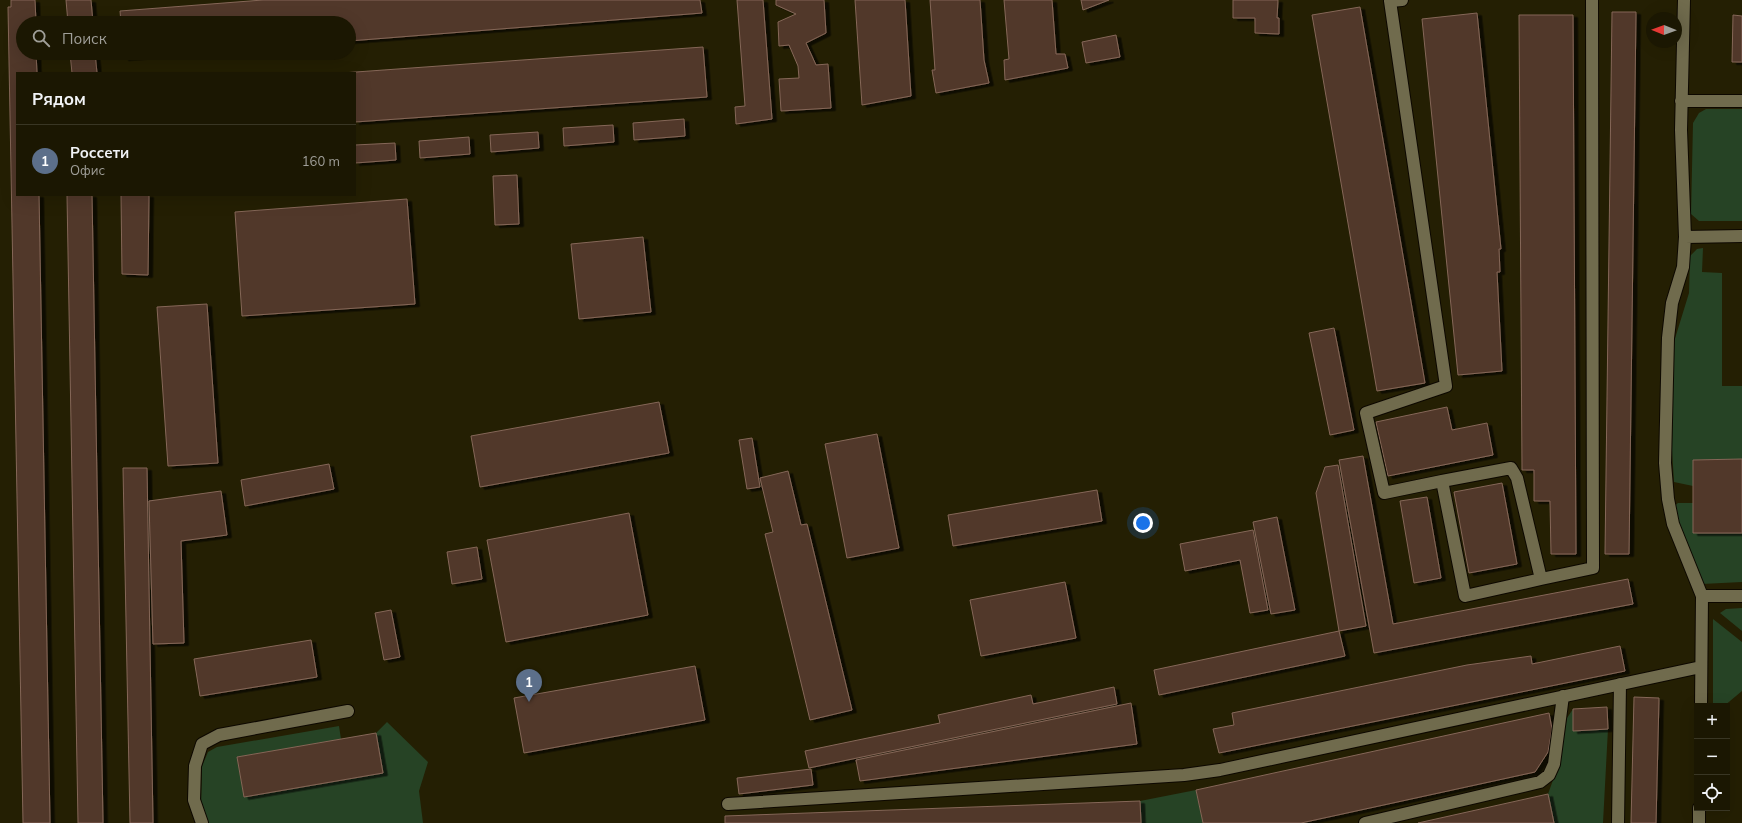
<!DOCTYPE html>
<html lang="ru">
<meta charset="utf-8">
<style>
:root{--surface:#1b1702;--page:#282411;--text:#f1f3f6;--muted:#a09f99;--line:#393624;--accent:#2563eb}
body{margin:0;font-family:Mulish,sans-serif;background:var(--page);color:var(--text)}
.controls{position:absolute;right:12px;bottom:12px;display:grid;overflow:hidden;border-radius:0px;box-shadow:0 4px 16px #0002}
.controls button{width:36px;height:36px;display:grid;place-items:center;padding:0;border:0;border-bottom:1px solid var(--line);background:var(--surface);color:var(--text);font:20px sans-serif}
.compass{position:absolute;left:1646px;top:12px;width:36px;height:36px;border-radius:50%;background:var(--surface);box-shadow:0 4px 16px #0002;rotate:271deg}
.you{position:absolute;left:1143px;top:523px;width:14px;height:14px;margin:-10px;border:3px solid #fff;border-radius:50%;background:#1a73e8;box-shadow:0 0 0 6px #1a73e833}
.badge{display:grid;place-items:center;width:26px;height:26px;border-radius:50%;background:var(--accent);color:#fff;font-size:13px;font-weight:700}
.pin{position:absolute;translate:-50% -33px;filter:drop-shadow(0 1px 2px #0008)}
.pin::after{content:'';position:absolute;top:21px;width:14px;height:12px;background:inherit;clip-path:polygon(0 0,100% 0,50% 100%)}
.list{margin:0;padding:0;list-style:none}
h2{display:flex;justify-content:space-between;align-items:center;height:52px;margin:0;padding:0 16px;font-size:17px}
h2 small{font-size:13px;font-weight:400;color:var(--muted)}
.list li{display:grid;grid-template-columns:26px 1fr auto;gap:12px;align-items:center;box-sizing:border-box;height:72px;padding:0 16px;border-top:1px solid var(--line)}
.list b{display:block;font-size:15px;white-space:nowrap}
.list p{margin:0;font-size:13px;white-space:nowrap;color:var(--muted)}
.list em{font-size:13px;font-style:normal;color:var(--muted)}
.icon{flex:none;width:22px;height:22px;fill:none;stroke:currentColor;stroke-width:2;stroke-linecap:round;stroke-linejoin:round}
.map{position:relative;flex:none;width:1742px;height:823px;overflow:hidden}
.search{position:absolute;background:var(--surface);box-shadow:0 4px 16px #0002;left:16px;top:16px;width:340px;height:44px;display:flex;align-items:center;gap:10px;box-sizing:border-box;padding:0 14px;border-radius:22px;color:var(--muted);font-size:15px}
.panel{position:absolute;background:var(--surface);box-shadow:0 4px 16px #0002;left:16px;top:72px;width:340px;height:124px;border-radius:0px}
.map>svg:first-child{display:block}
</style>
<div class="map">
<svg width="1742" height="823" viewBox="0 0 1742 823">
<defs>
<filter id="shadow"><feDropShadow dx="4.5" dy="2.5" stdDeviation="0" flood-color="#0009"/></filter>
</defs>
<rect width="100%" height="100%" fill="#241f03"/>
<path fill="#264325" d="M 1706,109 L 1742,109 L 1742,221 L 1699,221 L 1691,214 L 1693,123 L 1699,113 Z
M 1703,248 L 1702,272 L 1722,273 L 1722,386 L 1742,386 L 1742,459 L 1693,460 L 1693,486 L 1674,482 L 1672,450 L 1673,345 L 1689,293 L 1690,256 L 1697,249 Z
M 1678,503 L 1693,503 L 1694,533 L 1742,533 L 1742,582 L 1702,584 L 1678,531 L 1673,507 Z
M 1742,608 L 1742,631 L 1720,613 L 1726,609 Z
M 1713,619 L 1742,642 L 1742,691 L 1724,706 L 1713,706 Z
M 1573,709 L 1574,731 L 1608,729 L 1603,823 L 1554,823 L 1548,794 L 1557,769 L 1567,718 Z
M 387,722 L 428,762 L 419,791 L 423,823 L 208,823 L 201,806 L 202,766 L 208,752 L 217,747 L 339,726 L 341,739 L 237,757 L 244,797 L 383,773 L 376,733 Z
M 1196,790 L 1203,823 L 1141,823 L 1140,801 Z"/>
<path fill="#513729" stroke="#856758" filter="url(#shadow)" d="M 11,0 L 35,0 L 36,23 L 23,23 L 23,53 L 36,53 L 37,73 L 17,73 L 17,195 L 39,195 L 50,823 L 23,823 L 8,7 L 11,7 Z
M 66,0 L 91,0 L 93,23 L 68,23 Z
M 263,0 L 700,0 L 702,13 L 349,41 L 349,23 L 121,23 L 120,11 Z
M 737,0 L 763,0 L 772,119 L 736,124 L 735,107 L 745,106 Z
M 776,0 L 824,0 L 826,33 L 806,43 L 816,65 L 828,64 L 831,108 L 781,111 L 779,79 L 799,78 L 798,66 L 789,45 L 779,46 L 778,22 L 796,14 L 776,5 Z
M 855,0 L 905,0 L 911,96 L 862,105 Z
M 930,0 L 980,0 L 984,60 L 989,83 L 936,93 L 932,70 L 935,70 Z
M 1004,0 L 1052,0 L 1056,54 L 1065,54 L 1068,68 L 1005,80 L 1004,60 L 1009,59 Z
M 1081,0 L 1109,0 L 1083,10 Z
M 1233,0 L 1278,0 L 1277,18 L 1279,18 L 1279,34 L 1255,33 L 1255,18 L 1233,18 Z
M 1360,7 L 1425,383 L 1377,391 L 1312,15 Z
M 1612,12 L 1636,12 L 1629,554 L 1605,554 Z
M 1477,13 L 1501,249 L 1499,249 L 1500,272 L 1497,272 L 1502,371 L 1458,375 L 1422,19 Z
M 1519,15 L 1573,15 L 1576,554 L 1551,554 L 1550,501 L 1534,501 L 1534,470 L 1522,470 Z
M 1733,15 L 1742,16 L 1742,62 L 1732,62 Z
M 1116,35 L 1120,57 L 1086,63 L 1082,42 Z
M 703,47 L 707,97 L 355,122 L 355,73 L 342,73 Z
M 70,53 L 95,53 L 97,73 L 72,73 Z
M 124,53 L 189,53 L 124,58 Z
M 684,119 L 685,136 L 634,140 L 633,123 Z
M 613,125 L 614,142 L 564,146 L 563,128 Z
M 538,132 L 539,148 L 491,152 L 490,135 Z
M 469,137 L 470,154 L 420,158 L 419,141 Z
M 395,143 L 396,160 L 355,163 L 355,145 Z
M 517,175 L 519,224 L 495,225 L 493,176 Z
M 67,195 L 92,195 L 103,823 L 78,823 Z
M 121,195 L 149,195 L 148,275 L 122,274 Z
M 407,199 L 415,304 L 242,316 L 235,212 Z
M 643,237 L 651,312 L 579,319 L 571,244 Z
M 207,304 L 218,463 L 168,466 L 157,307 Z
M 1334,328 L 1354,430 L 1330,435 L 1309,333 Z
M 659,402 L 669,453 L 480,487 L 471,436 Z
M 1447,407 L 1452,430 L 1487,423 L 1493,455 L 1388,476 L 1376,422 Z
M 877,434 L 899,548 L 847,558 L 825,444 Z
M 752,438 L 760,487 L 747,489 L 739,440 Z
M 1363,456 L 1393,624 L 1628,579 L 1633,604 L 1374,653 L 1339,460 Z
M 1742,459 L 1742,533 L 1693,533 L 1693,460 Z
M 329,464 L 334,489 L 245,506 L 241,480 Z
M 1338,465 L 1366,626 L 1339,631 L 1316,493 L 1325,467 Z
M 123,468 L 147,468 L 153,823 L 130,823 Z
M 788,471 L 801,525 L 807,524 L 852,710 L 810,720 L 765,534 L 773,532 L 760,478 Z
M 1502,483 L 1517,564 L 1469,573 L 1454,492 Z
M 1097,490 L 1102,521 L 953,546 L 948,515 Z
M 221,491 L 227,535 L 181,541 L 184,643 L 153,644 L 149,501 Z
M 1427,497 L 1441,578 L 1414,583 L 1400,501 Z
M 629,513 L 648,615 L 506,642 L 487,540 Z
M 1277,517 L 1295,610 L 1271,614 L 1253,522 Z
M 1253,530 L 1268,610 L 1250,613 L 1240,560 L 1185,571 L 1180,544 Z
M 477,547 L 482,579 L 452,584 L 447,552 Z
M 1065,582 L 1076,638 L 981,656 L 970,600 Z
M 391,610 L 400,657 L 384,660 L 375,613 Z
M 1339,631 L 1345,656 L 1159,695 L 1154,670 Z
M 311,640 L 317,677 L 200,696 L 194,659 Z
M 1620,646 L 1625,671 L 1219,753 L 1213,729 L 1234,725 L 1232,713 L 1467,665 L 1531,656 L 1532,664 Z
M 695,666 L 705,720 L 524,753 L 514,698 Z
M 1114,687 L 1117,704 L 809,768 L 805,751 L 940,723 L 938,715 L 1031,695 L 1033,704 Z
M 1634,697 L 1659,698 L 1656,823 L 1631,823 Z
M 1131,703 L 1137,744 L 860,781 L 856,760 Z
M 1607,707 L 1608,729 L 1573,731 L 1573,709 Z
M 1549,713 L 1552,729 L 1548,752 L 1535,772 L 1301,823 L 1203,823 L 1196,790 Z
M 376,733 L 383,773 L 244,797 L 237,757 Z
M 811,769 L 813,785 L 739,794 L 737,778 Z
M 1548,794 L 1554,823 L 1418,823 Z
M 1140,801 L 1141,823 L 725,823 L 725,816 Z"/>
<g fill="none" stroke-linecap="round" stroke-linejoin="round">
<g stroke="#0d0800" stroke-width="14">
<path id="minor" d="M 1402,0 L 1390,1 L 1446,386 L 1366,413 L 1384,493 L 1442,481 L 1465,596 L 1541,579 L 1517,478 L 1511,468 L 1442,481
M 1684,0 L 1681,130 L 1685,237 L 1683,267 L 1672,303 L 1668,338 L 1665,463 L 1668,499 L 1673,524 L 1702,596 L 1701,706
M 1681,101 L 1742,101
M 1685,237 L 1742,236
M 1541,579 L 1593,568 L 1592,0
M 1702,596 L 1742,596
M 728,804 L 1184,775 L 1220,770 L 1701,667
M 202,823 L 194,800 L 195,766 L 202,744 L 219,735 L 348,711
M 1365,823 L 1540,782 L 1549,775 L 1554,764 L 1563,696
M 1618,823 L 1620,684
M 1699,823 L 1699,808"/>
</g>
<use href="#minor" stroke="#706b4d" stroke-width="12"/>
</g>
</svg>
<div class="controls">
<button>+</button>
<button>−</button>
<button><svg class="icon" aria-label="locate" viewBox="0 0 24 24"><circle cx="12" cy="12" r="6"/><path d="M12 2v4M12 18v4M2 12h4M18 12h4"/></svg></button>
</div>
<svg class="compass" viewBox="-18 -18 36 36"><path d="M0-13l5 13h-10z" fill="#e53935"/><path d="M0 13l5-13h-10z" fill="#a09f99"/></svg>
<div class="you"></div>
<div class="pin badge" style="left:529px;top:702px;background:#5c6f8a">1</div>
<div class="search"><svg class="icon" aria-label="search" viewBox="0 0 24 24"><circle cx="10" cy="10" r="6"/><path d="M15 15l6 6"/></svg>Поиск</div>
<section class="panel">
<h2>Рядом<small></small></h2>
<ul class="list">
<li><span class="badge" style="background:#5c6f8a">1</span><div><b>Россети</b><p>Офис</p></div><em>160 m</em></li>
</ul>
</section>
</div>
